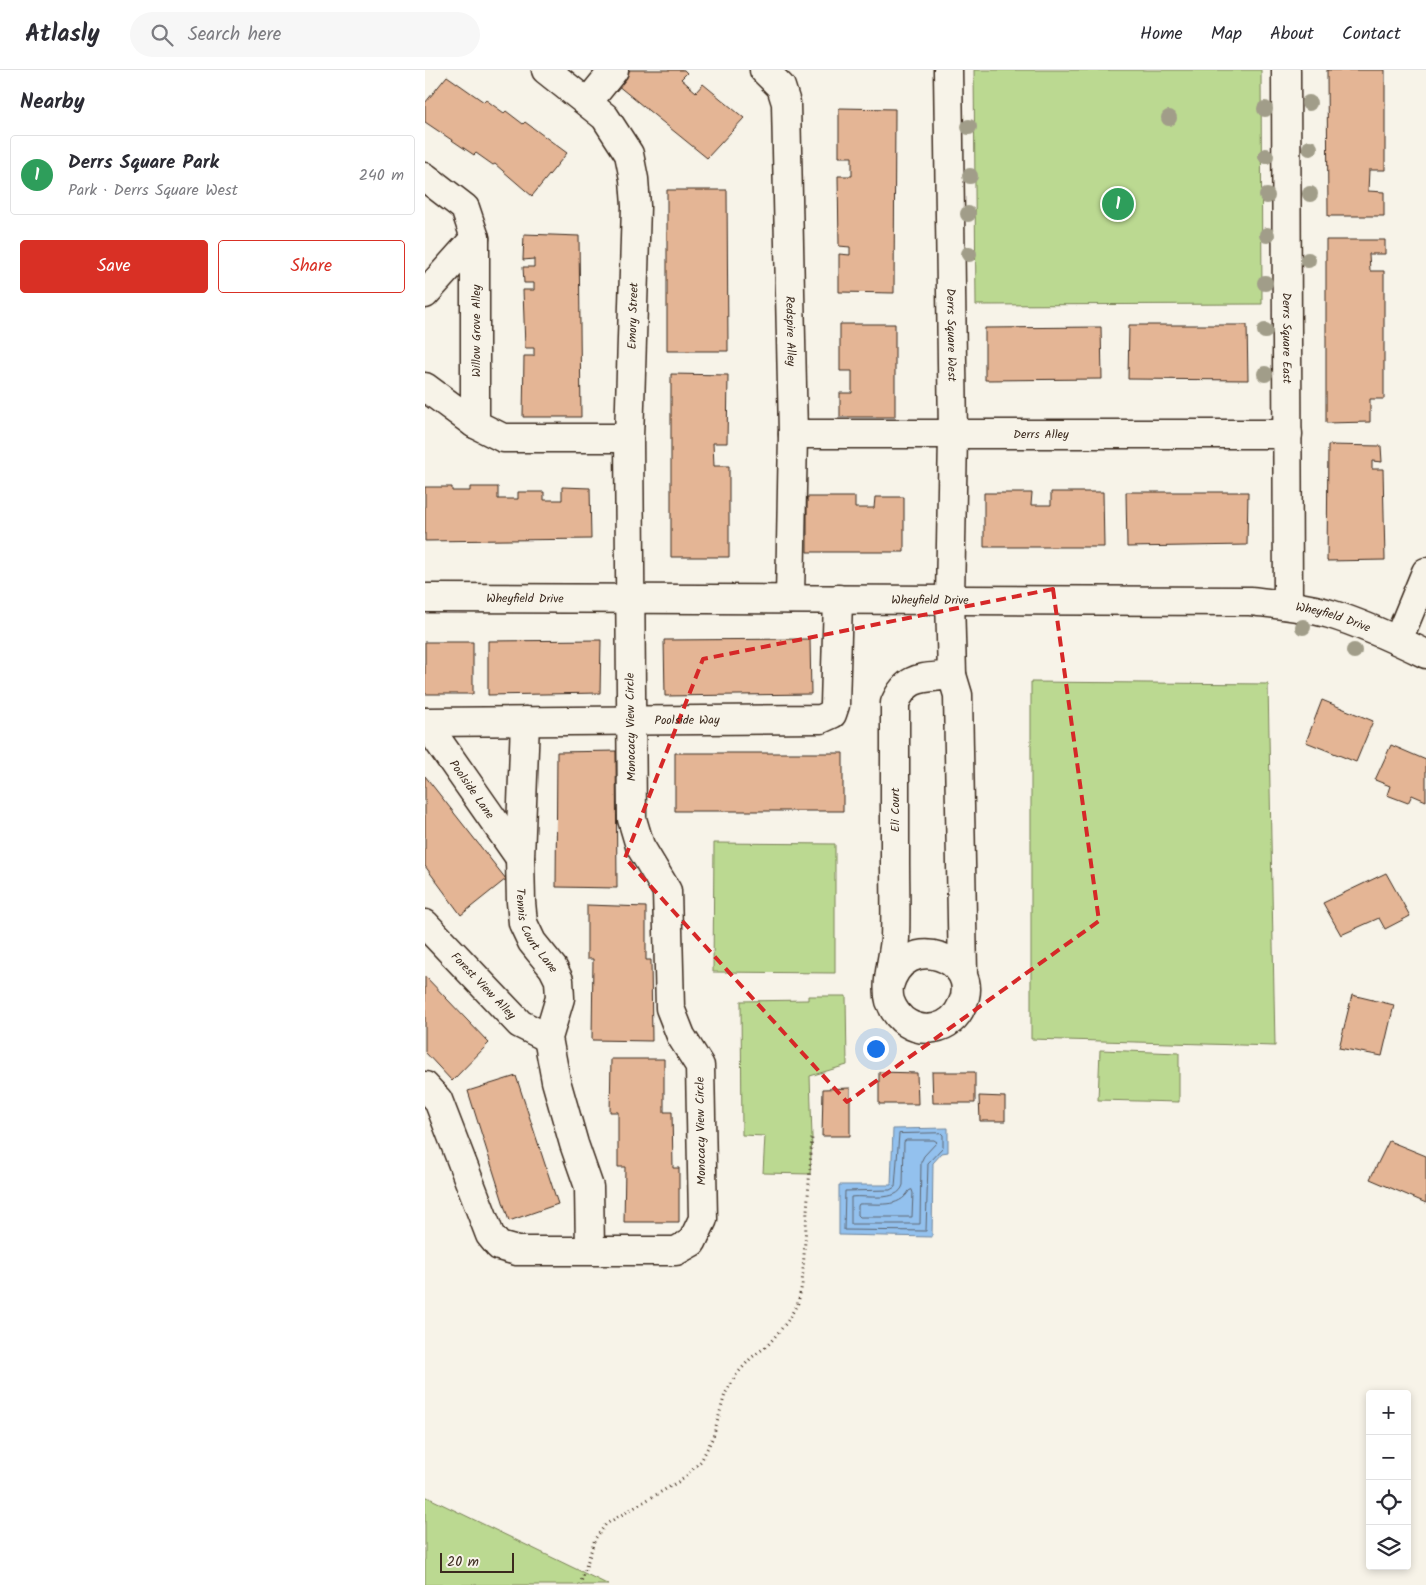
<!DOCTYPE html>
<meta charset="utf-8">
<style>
:root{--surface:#fff;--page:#f7f7f7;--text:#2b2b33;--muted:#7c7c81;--line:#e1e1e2;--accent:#d93025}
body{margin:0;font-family:Kalam,sans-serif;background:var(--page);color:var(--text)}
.controls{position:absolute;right:15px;bottom:15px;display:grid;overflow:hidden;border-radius:5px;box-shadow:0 2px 8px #0003}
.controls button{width:45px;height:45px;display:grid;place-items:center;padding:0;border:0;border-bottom:1px solid var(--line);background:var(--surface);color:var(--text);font:25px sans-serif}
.scale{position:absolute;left:15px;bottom:12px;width:74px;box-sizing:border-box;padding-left:5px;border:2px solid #3b2a1e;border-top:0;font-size:14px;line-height:18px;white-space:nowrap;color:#3b2a1e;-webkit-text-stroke:4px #f7f3e8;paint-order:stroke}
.you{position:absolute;left:450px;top:978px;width:18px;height:18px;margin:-12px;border:4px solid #fff;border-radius:50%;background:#1a73e8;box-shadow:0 0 0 8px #1a73e833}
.badge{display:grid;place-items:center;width:32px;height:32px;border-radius:50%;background:var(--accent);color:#fff;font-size:16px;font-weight:700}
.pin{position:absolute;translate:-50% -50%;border:2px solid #fff;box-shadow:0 1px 5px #0006}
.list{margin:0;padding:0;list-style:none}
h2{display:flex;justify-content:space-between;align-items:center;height:65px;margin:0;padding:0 20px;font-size:21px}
h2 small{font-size:16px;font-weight:400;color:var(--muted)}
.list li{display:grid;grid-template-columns:32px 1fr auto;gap:15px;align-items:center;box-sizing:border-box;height:80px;margin:0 10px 10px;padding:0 10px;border:1px solid var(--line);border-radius:5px}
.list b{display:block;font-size:19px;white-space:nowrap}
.list p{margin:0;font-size:16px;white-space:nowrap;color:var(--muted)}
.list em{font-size:16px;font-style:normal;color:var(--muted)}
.actions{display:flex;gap:10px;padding:15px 20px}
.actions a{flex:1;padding:11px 0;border:1px solid var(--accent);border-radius:5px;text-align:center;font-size:18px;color:var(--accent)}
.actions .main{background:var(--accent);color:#fff}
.icon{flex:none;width:28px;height:28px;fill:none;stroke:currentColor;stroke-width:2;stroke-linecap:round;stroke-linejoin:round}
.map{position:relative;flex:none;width:1001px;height:1515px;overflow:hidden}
header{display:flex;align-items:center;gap:30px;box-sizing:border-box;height:70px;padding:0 25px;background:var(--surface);border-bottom:1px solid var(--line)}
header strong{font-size:24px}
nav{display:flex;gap:28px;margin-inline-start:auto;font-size:18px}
.search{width:350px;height:45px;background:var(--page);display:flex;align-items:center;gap:12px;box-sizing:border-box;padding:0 18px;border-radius:28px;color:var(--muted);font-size:19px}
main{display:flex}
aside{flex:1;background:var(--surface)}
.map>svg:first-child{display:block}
</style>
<header>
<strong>Atlasly</strong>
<div class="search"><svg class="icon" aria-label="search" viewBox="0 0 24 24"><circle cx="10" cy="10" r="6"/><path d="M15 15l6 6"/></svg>Search here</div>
<nav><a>Home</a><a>Map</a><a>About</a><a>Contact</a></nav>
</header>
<main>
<aside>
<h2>Nearby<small></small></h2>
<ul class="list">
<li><span class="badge" style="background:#2e9e5b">1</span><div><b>Derrs Square Park</b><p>Park · Derrs Square West</p></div><em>240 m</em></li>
</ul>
<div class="actions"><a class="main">Save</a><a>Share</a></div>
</aside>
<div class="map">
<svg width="1001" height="1515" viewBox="0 0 1001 1515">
<rect width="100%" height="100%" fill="#f7f3e8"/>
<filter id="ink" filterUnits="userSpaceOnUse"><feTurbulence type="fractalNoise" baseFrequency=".02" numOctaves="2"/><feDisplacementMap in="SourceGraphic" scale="10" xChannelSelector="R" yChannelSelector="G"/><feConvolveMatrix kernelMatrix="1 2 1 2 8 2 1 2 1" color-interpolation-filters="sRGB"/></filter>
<g filter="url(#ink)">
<path fill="#bbd991" stroke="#7b8258" d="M 549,0 L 836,0 L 837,234 L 551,235 Z
M 606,612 L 843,614 L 850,976 L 606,969 Z
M 289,773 L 410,774 L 410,903 L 288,902 Z
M 383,926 L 421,926 L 422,995 L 385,1006 L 387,1067 L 385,1104 L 338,1103 L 340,1066 L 317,1065 L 316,931 L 383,930 Z
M 675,980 L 754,983 L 754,1032 L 673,1030 Z
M 0,1426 L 184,1515 L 0,1515 Z"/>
<path fill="#93c1ee" stroke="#70859b" d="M 523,1058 L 523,1082 L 517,1083 L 508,1093 L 507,1167 L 414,1165 L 414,1115 L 466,1115 L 468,1059 Z"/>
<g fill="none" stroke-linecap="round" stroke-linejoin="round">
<path stroke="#5e6671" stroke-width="1" d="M 516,1063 L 518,1065 L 518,1077 L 503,1093 L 501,1161 L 419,1160 L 420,1121 L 465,1120 L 470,1117 L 474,1064 Z
M 482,1070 L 509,1070 L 512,1072 L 499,1086 L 496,1092 L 495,1154 L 426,1154 L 426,1127 C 441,1125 473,1133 478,1115 L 479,1072 Z
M 487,1120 L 488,1123 L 487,1147 L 435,1147 L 433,1145 L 433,1136 L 434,1134 C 452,1133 474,1139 484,1121 Z"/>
</g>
<path fill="#e4b595" stroke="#3b2a1e" d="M 205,0 L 259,0 L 262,3 L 256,9 L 271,22 L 278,14 L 319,48 L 282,88 L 192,15 Z
M 902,0 L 960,0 L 960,100 L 944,100 L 943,121 L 959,122 L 959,146 L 903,146 Z
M 22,6 L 59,32 L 61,30 L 79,43 L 81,41 L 98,54 L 100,52 L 142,83 L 107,126 L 70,94 L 68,95 L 51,83 L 49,85 L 0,52 L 0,33 Z
M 414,38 L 470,39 L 469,223 L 414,222 L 414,184 L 425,185 L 425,177 L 414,176 L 413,106 L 427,106 L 427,87 L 414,87 Z
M 242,120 L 302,120 L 303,281 L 242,281 Z
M 99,164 L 154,166 L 156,347 L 98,347 L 99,286 L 109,286 L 109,278 L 100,278 L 98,220 L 109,220 L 109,213 L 99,213 L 98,197 L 109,197 L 109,189 L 98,190 Z
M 901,170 L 960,170 L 960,184 L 944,184 L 945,201 L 959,201 L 959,329 L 945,329 L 945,352 L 901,353 Z
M 415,254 L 470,254 L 470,347 L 415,347 L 415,323 L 427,323 L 427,301 L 415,301 Z
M 704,255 L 822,255 L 823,310 L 703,309 Z
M 676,257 L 677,309 L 560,310 L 560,258 Z
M 246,304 L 303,305 L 302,373 L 288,373 L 289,396 L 304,396 L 304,487 L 246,487 Z
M 903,375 L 956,376 L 957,392 L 947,391 L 947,399 L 958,399 L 960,490 L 902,491 Z
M 0,417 L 27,417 L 27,421 L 45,421 L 45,417 L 73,417 L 73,429 L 93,429 L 93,422 L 119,422 L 119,430 L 137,430 L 137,417 L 165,418 L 166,469 L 0,471 Z
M 626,422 L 678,422 L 679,477 L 559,477 L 559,423 L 607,423 L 606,435 L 626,435 Z
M 701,422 L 823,422 L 822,475 L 702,477 Z
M 382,427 L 430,427 L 430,438 L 449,438 L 450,427 L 479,427 L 479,482 L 382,482 Z
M 385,569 L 386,624 L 240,626 L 239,570 Z
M 176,570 L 175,623 L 63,625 L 63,571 Z
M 0,572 L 48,572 L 48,624 L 0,624 Z
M 897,630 L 948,651 L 931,692 L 881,672 Z
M 966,675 L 1001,690 L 1001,731 L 987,725 L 983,733 L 962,725 L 965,716 L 950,710 Z
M 191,681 L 192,818 L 131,817 L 132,682 Z
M 250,683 L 418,683 L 418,741 L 250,741 Z
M 0,706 L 81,809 L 36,845 L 0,796 Z
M 961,803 L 985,846 L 960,859 L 954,848 L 916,865 L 898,833 Z
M 162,835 L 221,837 L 221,890 L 226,890 L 227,971 L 167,970 L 168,889 L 162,889 Z
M 0,906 L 64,973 L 27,1011 L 0,982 Z
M 927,925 L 969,935 L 957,986 L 914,978 Z
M 186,989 L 239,989 L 239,1042 L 247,1042 L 248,1098 L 254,1098 L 254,1152 L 199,1152 L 200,1097 L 193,1097 L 193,1042 L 185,1042 Z
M 454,1002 L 492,1003 L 493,1034 L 454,1034 Z
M 507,1002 L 550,1002 L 550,1033 L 508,1033 Z
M 91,1006 L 133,1134 L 84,1151 L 43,1021 Z
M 425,1018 L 425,1066 L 397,1066 L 398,1019 Z
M 554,1026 L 580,1027 L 580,1051 L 555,1051 Z
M 964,1071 L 1001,1086 L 1001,1133 L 945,1109 Z"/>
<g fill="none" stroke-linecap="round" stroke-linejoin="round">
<g stroke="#3b2a1e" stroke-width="31">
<g id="minor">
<path id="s1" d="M 339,0 L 356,17 L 361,33 L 368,364 L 365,529"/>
<path id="s2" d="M 523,0 L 528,365 L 525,529 L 527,605"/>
<path id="s3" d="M 861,0 L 863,535"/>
<path d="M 163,32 L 189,0"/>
<path d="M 0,107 L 40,138 L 50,168 L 50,354 L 78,368 L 204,368"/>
<path d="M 0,224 L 50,168"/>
<path d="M 0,317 L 50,354"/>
<path id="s4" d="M 368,364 L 863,364"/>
<path id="s5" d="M 0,528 L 825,531 C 851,534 879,536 905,544 C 938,554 970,569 1001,584"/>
<path d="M 973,570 L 1001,502"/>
<path id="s6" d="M 100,651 L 95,788 L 96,832 L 98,853 L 107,872 L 128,898 L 134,910 L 135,928 L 123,968 L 131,1011 L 149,1074 L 164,1117 L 165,1180"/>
<path id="s7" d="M 0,652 L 396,649 L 407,644 L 410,635 L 413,529"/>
<path id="s8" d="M 0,652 L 95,788"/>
<path id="s9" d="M 0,854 L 95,954 L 123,968"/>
<path d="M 464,916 C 480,858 559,889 537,935 C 532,947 522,956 509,958 C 489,962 472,950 465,931 C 460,914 469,886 470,868 C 471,841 470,815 470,788 C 470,737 470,685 470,633 C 483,604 498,609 527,605 L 533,625 L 538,905"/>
<path id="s10" d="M 0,1016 L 13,1030 L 65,1165 L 74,1176 L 92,1181 L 251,1181 L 267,1172 L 278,1149 L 275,996 L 256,966 L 245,938 L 242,821 L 215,776 L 207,749 L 204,368 L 211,136 L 209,109 L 204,84 L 180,47 L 121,0"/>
</g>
</g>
<path stroke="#3b2a1e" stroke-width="3" stroke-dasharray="1 4" stroke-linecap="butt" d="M 155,1515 L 170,1469 L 181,1454 L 258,1409 L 276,1391 L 288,1367 L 300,1324 L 311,1305 L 326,1288 L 343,1275 L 362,1252 L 373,1233 L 377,1215 L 387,1067"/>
<use href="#minor" stroke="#f7f3e8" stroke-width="28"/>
</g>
<g fill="#a19d89">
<circle cx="884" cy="33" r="8"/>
<circle cx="840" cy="39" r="8"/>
<circle cx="744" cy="48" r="8"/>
<circle cx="544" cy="57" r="8"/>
<circle cx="885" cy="78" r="8"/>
<circle cx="841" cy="86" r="8"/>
<circle cx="545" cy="106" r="8"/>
<circle cx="885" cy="124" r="8"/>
<circle cx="842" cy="126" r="8"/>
<circle cx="543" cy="144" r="8"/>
<circle cx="842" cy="165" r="8"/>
<circle cx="544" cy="184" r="8"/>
<circle cx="883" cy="190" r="8"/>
<circle cx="840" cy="213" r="8"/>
<circle cx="840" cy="261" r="8"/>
<circle cx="840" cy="304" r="8"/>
<circle cx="878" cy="557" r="8"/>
<circle cx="929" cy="581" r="8"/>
</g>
</g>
<path fill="none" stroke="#d62828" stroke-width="4" stroke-dasharray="10 6" stroke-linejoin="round" d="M 628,519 L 674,851 L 422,1032 L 200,788 L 278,589 Z"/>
<g text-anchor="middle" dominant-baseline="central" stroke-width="4.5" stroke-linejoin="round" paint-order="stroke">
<g font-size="12" fill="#3b2a1e" stroke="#f7f3e8">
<text stroke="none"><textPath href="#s10" startOffset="1319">Emory Street</textPath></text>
<text stroke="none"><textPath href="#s1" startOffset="269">Redspire Alley</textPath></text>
<text transform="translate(51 261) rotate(-90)">Willow Grove Alley</text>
<text stroke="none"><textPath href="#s2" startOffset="265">Derrs Square West</textPath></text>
<text stroke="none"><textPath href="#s3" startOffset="268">Derrs Square East</textPath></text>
<text stroke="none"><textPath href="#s4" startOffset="248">Derrs Alley</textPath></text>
<text stroke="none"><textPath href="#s5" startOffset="100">Wheyfield Drive</textPath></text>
<text stroke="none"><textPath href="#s5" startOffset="505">Wheyfield Drive</textPath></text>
<text stroke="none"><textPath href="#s5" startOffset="910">Wheyfield Drive</textPath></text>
<text stroke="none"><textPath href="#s7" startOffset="262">Poolside Way</textPath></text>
<text transform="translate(206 657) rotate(-91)">Monocacy View Circle</text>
<text stroke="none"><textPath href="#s8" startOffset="82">Poolside Lane</textPath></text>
<text transform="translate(470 740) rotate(-90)">Eli Court</text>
<text stroke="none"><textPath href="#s6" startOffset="214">Tennis Court Lane</textPath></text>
<text stroke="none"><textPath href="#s9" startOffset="85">Forest View Alley</textPath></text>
<text transform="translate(276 1061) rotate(-91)">Monocacy View Circle</text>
</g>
</g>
</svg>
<div class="controls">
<button>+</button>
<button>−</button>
<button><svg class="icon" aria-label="locate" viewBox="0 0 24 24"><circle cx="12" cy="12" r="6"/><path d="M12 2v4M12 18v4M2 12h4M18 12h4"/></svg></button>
<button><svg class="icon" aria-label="layers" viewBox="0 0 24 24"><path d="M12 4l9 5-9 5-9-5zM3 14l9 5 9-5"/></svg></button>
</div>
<div class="scale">20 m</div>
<div class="you"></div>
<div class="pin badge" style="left:693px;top:134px;background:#2e9e5b">1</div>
</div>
</main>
